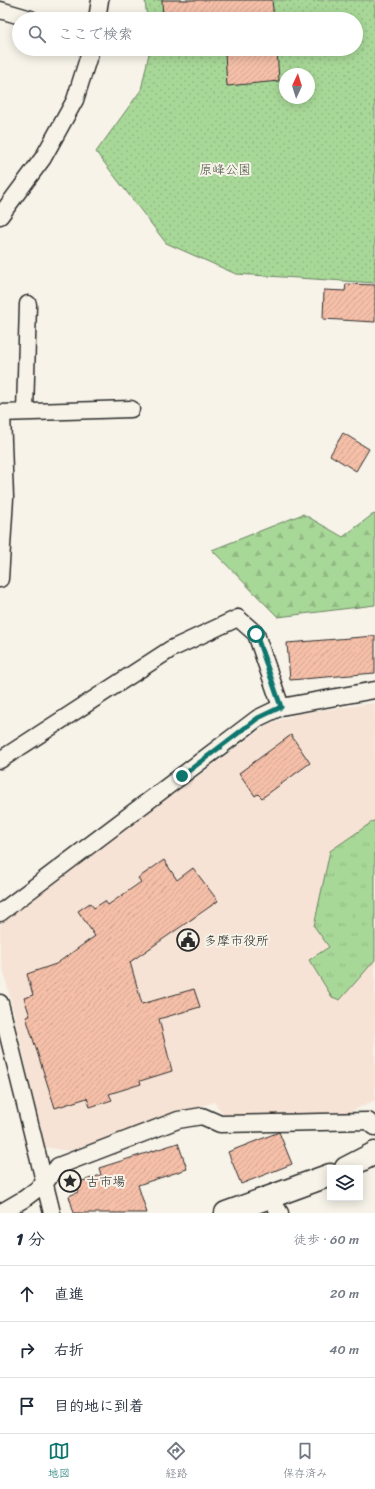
<!DOCTYPE html>
<html lang="ja">
<meta charset="utf-8">
<style>
:root{--surface:#fff;--page:#f6f6f7;--text:#1f2937;--muted:#747a83;--line:#e0e1e3;--accent:#0f766e}
body{margin:0;font-family:Sriracha,"Klee One",sans-serif;background:var(--page);color:var(--text)}
.controls{position:absolute;right:12px;bottom:12px;display:grid;overflow:hidden;border-radius:0px;box-shadow:0 2px 10px #0003}
.controls button{width:36px;height:36px;display:grid;place-items:center;padding:0;border:0;border-bottom:1px solid var(--line);background:var(--surface);color:var(--text);font:20px sans-serif}
.compass{position:absolute;left:279px;top:68px;width:36px;height:36px;border-radius:50%;background:var(--surface);box-shadow:0 2px 10px #0003;rotate:4deg}
.stop{position:absolute;width:12px;height:12px;margin:-9px;border:3px solid #0f766e;border-radius:50%;background:#fff}
.stop.end{background:#0f766e;border-color:#fff;box-shadow:0 1px 4px #0008}
.list{margin:0;padding:0;list-style:none}
h2{display:flex;justify-content:space-between;align-items:center;height:52px;margin:0;padding:0 16px;font-size:17px}
h2 small{font-size:13px;font-weight:400;color:var(--muted)}
.list li{display:grid;grid-template-columns:26px 1fr auto;gap:12px;align-items:center;box-sizing:border-box;height:56px;padding:0 16px;border-top:1px solid var(--line)}
.list b{display:block;font-size:15px;white-space:nowrap}
.list em{font-size:13px;font-style:normal;color:var(--muted)}
.icon{flex:none;width:22px;height:22px;fill:none;stroke:currentColor;stroke-width:2;stroke-linecap:round;stroke-linejoin:round}
.map{position:relative;flex:none;width:375px;height:1213px;overflow:hidden}
.search{position:absolute;background:var(--surface);box-shadow:0 2px 10px #0003;left:12px;right:12px;top:12px;height:44px;display:flex;align-items:center;gap:10px;box-sizing:border-box;padding:0 14px;border-radius:22px;color:var(--muted);font-size:15px}
.sheet{height:220px;background:var(--surface)}
nav{display:flex;justify-content:space-around;align-items:center;box-sizing:border-box;height:56px;border-top:1px solid var(--line);background:var(--surface);font-size:11px;color:var(--muted)}
nav a{display:grid;justify-items:center;gap:2px}
nav .on{color:var(--accent)}
.map>svg:first-child{display:block}
</style>
<div class="map">
<svg width="375" height="1213" viewBox="0 0 375 1213">
<defs>
<pattern id="grass-tufts" width="24" height="20" patternUnits="userSpaceOnUse"><rect width="24" height="20" fill="#a8d898"/><path d="M3 7l-1-3M5 7V3M7 7l1-3M15 17l-1-3M17 17v-4M19 17l1-3" fill="none" stroke="#91ba83"/></pattern>
<pattern id="forest-firs" width="22" height="20" patternUnits="userSpaceOnUse"><rect width="22" height="20" fill="#a8d898"/><path d="M5 1l3.5 6h-7zM16 11l3.5 6h-7z" fill="#91ba83"/></pattern>
<pattern id="park-dots" width="8" height="8" patternUnits="userSpaceOnUse"><rect width="8" height="8" fill="#a8d898"/><path d="M2 2h.1M6 6h.1" fill="none" stroke="#91ba83" stroke-width="1.8" stroke-linecap="round"/></pattern>
<pattern id="building-hatch" width="6" height="6" patternUnits="userSpaceOnUse"><rect width="6" height="6" fill="#f5bfa8"/><path d="M-1 1l2-2M0 6l6-6M5 7l2-2" fill="none" stroke="#d2a491"/></pattern>
</defs>
<rect width="100%" height="100%" fill="#f7f3e8"/>
<filter id="ink" filterUnits="userSpaceOnUse"><feTurbulence type="fractalNoise" baseFrequency=".025" numOctaves="2"/><feDisplacementMap in="SourceGraphic" scale="8" xChannelSelector="R" yChannelSelector="G"/><feConvolveMatrix kernelMatrix="1 2 1 2 8 2 1 2 1" color-interpolation-filters="sRGB"/></filter>
<g filter="url(#ink)">
<path fill="#f6e3d5" d="M 375,703 L 375,1100 L 345,1114 L 224,1115 L 214,1102 L 69,1151 L 45,1147 L 0,955 L 0,926 L 2,922 L 268,724 L 301,713 Z"/>
<path fill="url(#grass-tufts)" stroke="#6a8262" d="M 375,820 L 375,960 L 340,1000 L 332,997 L 309,960 L 329,947 L 314,926 L 330,851 Z"/>
<path fill="url(#forest-firs)" stroke="#6a8262" d="M 303,514 L 343,537 L 372,515 L 375,514 L 375,605 L 278,617 L 212,550 Z"/>
<path fill="url(#park-dots)" stroke="#6a8262" fill-rule="evenodd" d="M 145,0 L 375,0 L 375,283 L 236,274 L 166,243 L 96,152 L 141,90 L 150,49 L 356,49 L 356,19 L 147,19 ZM 285,74 L 309,74 L 309,98 L 285,98 Z"/>
<path fill="url(#building-hatch)" stroke="#2b2b2b" d="M 162,0 L 272,0 L 274,19 L 163,19 Z
M 176,49 L 277,49 L 279,81 L 227,86 L 225,53 L 190,54 Z
M 346,284 L 375,285 L 375,322 L 323,319 L 324,290 L 345,291 Z
M 343,433 L 369,449 L 356,471 L 330,455 Z
M 375,636 L 375,673 L 290,680 L 287,643 Z
M 291,735 L 310,763 L 262,798 L 258,794 L 255,796 L 239,773 Z
M 164,860 L 177,880 L 193,868 L 218,901 L 130,962 L 142,1004 L 194,989 L 200,1007 L 159,1019 L 172,1071 L 140,1081 L 141,1084 L 109,1094 L 112,1100 L 90,1107 L 87,1098 L 55,1108 L 26,1017 L 30,1016 L 24,998 L 33,995 L 27,974 L 56,964 L 95,936 L 78,911 L 90,903 L 94,908 L 105,901 L 108,905 L 141,882 L 138,878 Z
M 279,1132 L 292,1164 L 241,1184 L 228,1152 Z
M 178,1143 L 187,1169 L 138,1185 L 147,1213 L 74,1213 L 69,1196 L 78,1192 L 76,1183 L 101,1175 L 99,1168 Z"/>
<g fill="none" stroke-linecap="round" stroke-linejoin="round">
<g stroke="#2b2b2b" stroke-width="19">
<path id="minor" d="M 0,10 L 31,19
M 97,19 L 100,0
M 0,216 L 43,158 L 75,100 L 91,49
M 25,412 L 28,304
M 0,413 L 131,409
M 0,579 L 5,498 L 2,414
M 0,760 L 171,649 L 238,618 L 256,634 L 281,707
M 0,913 L 258,718 L 281,707 L 375,690
M 0,1003 L 52,1213
M 270,1198 L 280,1213
M 0,1213 L 24,1199 L 45,1183 L 58,1166 L 178,1120 L 202,1116 L 220,1124 L 368,1121 L 375,1127"/>
</g>
<g stroke="#2b2b2b" stroke-width="25">
<path id="primary" d="M 346,1168 L 375,1153
M 226,1213 L 330,1175"/>
</g>
<use href="#minor" stroke="#f7f3e8" stroke-width="16"/>
<use href="#primary" stroke="#f7f3e8" stroke-width="22"/>
</g>
</g>
<g fill="none" stroke-linecap="round" stroke-linejoin="round" filter="url(#ink)">
<path stroke="#0f766e" stroke-width="5" d="M 182,776 L 258,718 L 281,707 L 256,634"/>
</g>
<defs>
<g id="civic-ring" transform="scale(1.15)"><circle r="9.5" fill="#f7f3e8" stroke="#2b2b2b" stroke-width="1.5"/><path d="M-.6-6.5H3V-4.5H.6V-3L4-1V1h2V6H-6V1h2V-1L-.6-3ZM-1.2 2.5V6h2.4V2.5Z" fill="#2b2b2b"/></g>
<g id="sight-ring" transform="scale(1.15)"><circle r="9.5" fill="#f7f3e8" stroke="#2b2b2b" stroke-width="1.5"/><path d="M0-6L1.8-2.2L6-1.7L2.9 1.2L3.7 5.4L0 3.3L-3.7 5.4L-2.9 1.2L-6-1.7L-1.8-2.2Z" fill="#2b2b2b"/></g>
</defs>
<g fill-rule="evenodd">
<use href="#civic-ring" x="188" y="940"/>
<use href="#sight-ring" x="70" y="1181"/>
</g>
<g text-anchor="middle" dominant-baseline="central" stroke-width="4" stroke-linejoin="round" paint-order="stroke">
<g font-size="13" fill="#4a5646" stroke="#f7f3e8">
<text x="225" y="169">原峰公園</text>
</g>
<g font-size="13" fill="#2b2b2b" stroke="#f7f3e8" text-anchor="start">
<text x="204" y="940">多摩市役所</text>
<text x="86" y="1181">古市場</text>
</g>
</g>
</svg>
<div class="controls">
<button><svg class="icon" aria-label="layers" viewBox="0 0 24 24"><path d="M12 4l9 5-9 5-9-5zM3 14l9 5 9-5"/></svg></button>
</div>
<svg class="compass" viewBox="-18 -18 36 36"><path d="M0-13l5 13h-10z" fill="#e53935"/><path d="M0 13l5-13h-10z" fill="#747a83"/></svg>
<div class="stop" style="left:256px;top:634px"></div>
<div class="stop end" style="left:182px;top:776px"></div>
<div class="search"><svg class="icon" aria-label="search" viewBox="0 0 24 24"><circle cx="10" cy="10" r="6"/><path d="M15 15l6 6"/></svg>ここで検索</div>
</div>
<section class="sheet">
<h2>1 分<small>徒歩 · 60 m</small></h2>
<ul class="list">
<li><svg class="icon" aria-label="ahead" viewBox="0 0 24 24"><path d="M12 20V5M6 11l6-6 6 6"/></svg><div><b>直進</b></div><em>20 m</em></li>
<li><svg class="icon" aria-label="right" viewBox="0 0 24 24"><path d="M7 20v-9h11M14 6l5 5-5 5"/></svg><div><b>右折</b></div><em>40 m</em></li>
<li><svg class="icon" aria-label="arrive" viewBox="0 0 24 24"><path d="M6 21V4h12l-3 4 3 4H6"/></svg><div><b>目的地に到着</b></div></li>
</ul>
</section>
<nav>
<a class="on"><svg class="icon" aria-label="map" viewBox="0 0 24 24"><path d="M3 6l6-2 6 2 6-2v14l-6 2-6-2-6 2zM9 4v14M15 6v14"/></svg>地図</a>
<a><svg class="icon" aria-label="directions" viewBox="0 0 24 24"><path d="M12 3l9 9-9 9-9-9zM9 14v-3h6M13 9l2 2-2 2"/></svg>経路</a>
<a><svg class="icon" aria-label="saved" viewBox="0 0 24 24"><path d="M7 4h10v16l-5-4-5 4z"/></svg>保存済み</a>
</nav>
